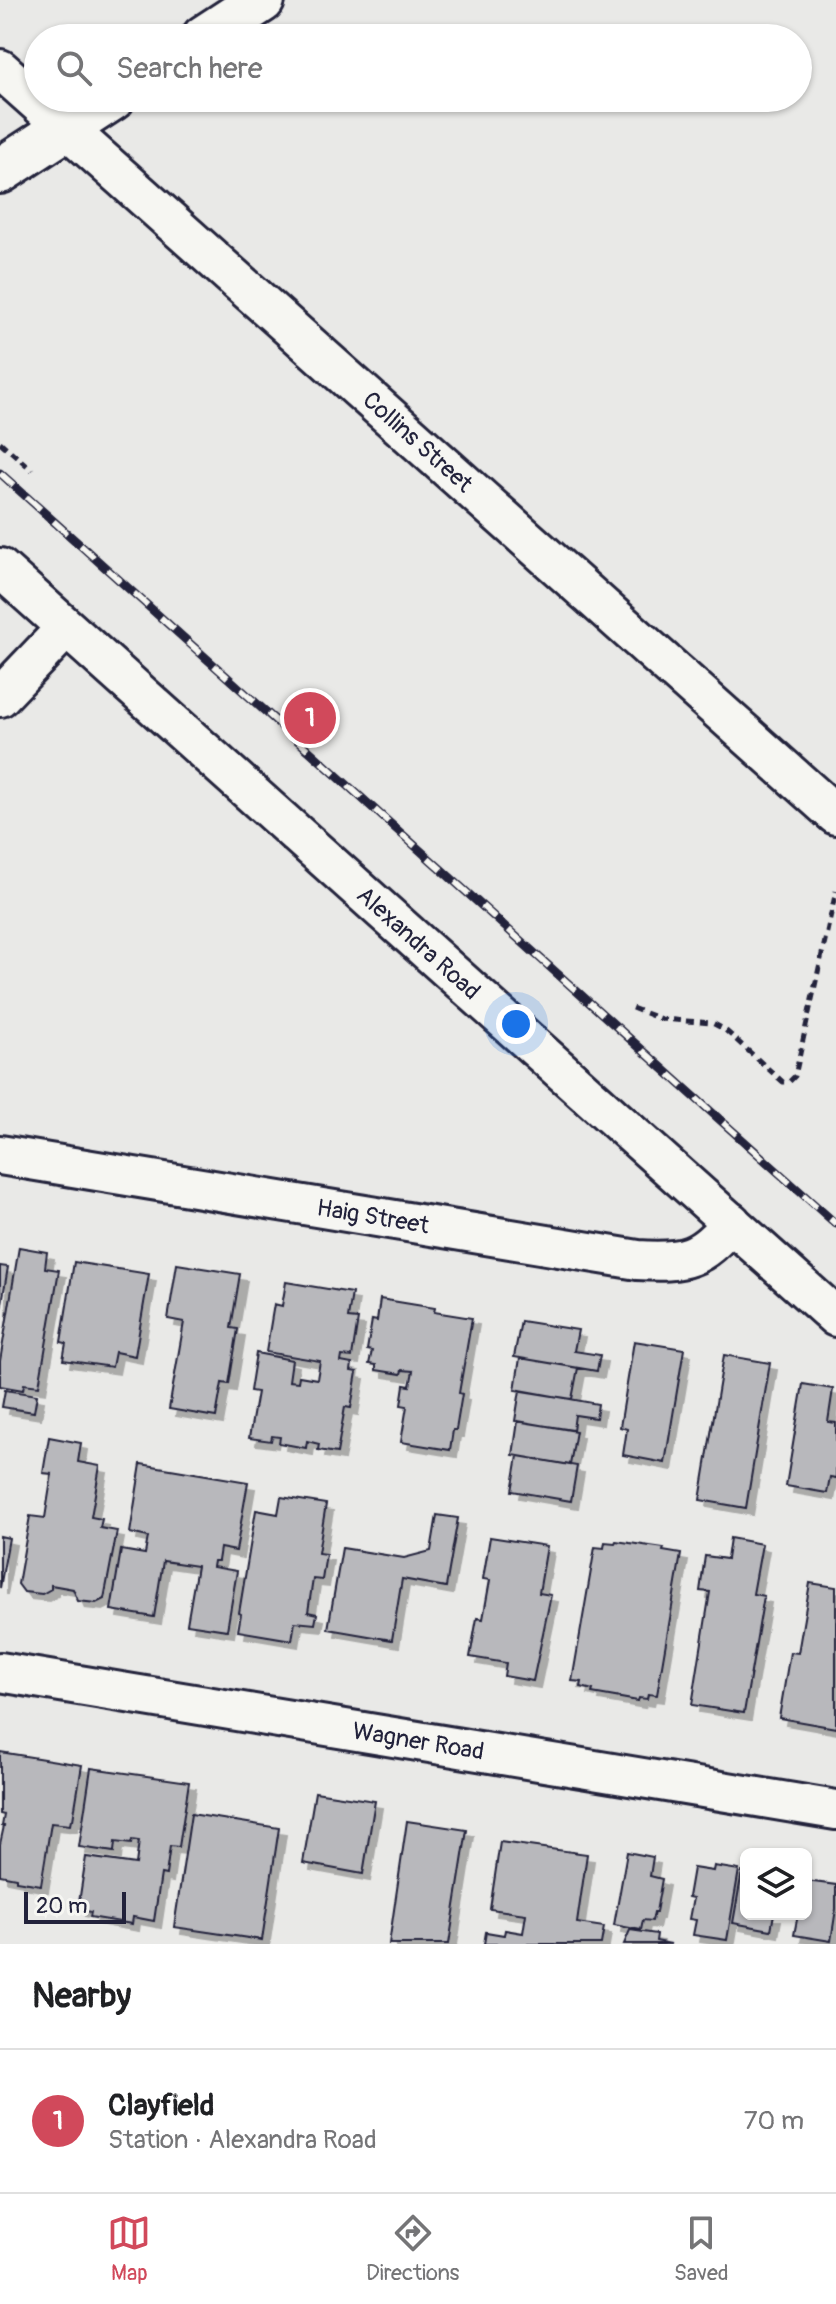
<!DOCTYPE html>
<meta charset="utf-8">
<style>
:root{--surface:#fff;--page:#f6f6f6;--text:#202124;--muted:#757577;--line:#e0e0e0;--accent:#d1495b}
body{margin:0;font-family:Pangolin,sans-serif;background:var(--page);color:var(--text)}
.controls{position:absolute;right:24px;bottom:24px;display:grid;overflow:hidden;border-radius:12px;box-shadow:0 2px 6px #0004}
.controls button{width:72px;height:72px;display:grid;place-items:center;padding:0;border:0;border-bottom:2px solid var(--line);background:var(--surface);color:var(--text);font:40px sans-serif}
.scale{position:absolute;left:24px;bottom:20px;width:102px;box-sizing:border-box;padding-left:8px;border:4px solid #22223b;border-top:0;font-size:22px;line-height:28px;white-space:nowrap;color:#22223b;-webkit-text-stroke:6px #f6f6f2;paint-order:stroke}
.you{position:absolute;left:516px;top:1024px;width:28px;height:28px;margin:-20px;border:6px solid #fff;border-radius:50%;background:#1a73e8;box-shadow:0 0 0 12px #1a73e833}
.badge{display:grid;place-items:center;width:52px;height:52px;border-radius:50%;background:var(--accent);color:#fff;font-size:26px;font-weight:700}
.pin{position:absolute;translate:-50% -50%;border:4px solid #fff;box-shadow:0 2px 8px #0006}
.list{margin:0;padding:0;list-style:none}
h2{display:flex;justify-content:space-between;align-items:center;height:104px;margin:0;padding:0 32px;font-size:34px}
h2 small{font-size:26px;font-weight:400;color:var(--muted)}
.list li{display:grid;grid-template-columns:52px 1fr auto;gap:24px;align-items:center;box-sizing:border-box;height:144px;padding:0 32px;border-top:2px solid var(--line)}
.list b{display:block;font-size:30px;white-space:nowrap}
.list p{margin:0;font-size:26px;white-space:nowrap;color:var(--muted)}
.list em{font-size:26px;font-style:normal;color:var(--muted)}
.icon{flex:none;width:44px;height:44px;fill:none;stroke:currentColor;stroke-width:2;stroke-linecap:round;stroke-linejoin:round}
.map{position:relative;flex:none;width:836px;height:1944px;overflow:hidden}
.search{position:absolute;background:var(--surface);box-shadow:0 2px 6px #0004;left:24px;right:24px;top:24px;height:88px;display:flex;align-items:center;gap:20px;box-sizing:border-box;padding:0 28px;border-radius:44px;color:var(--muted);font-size:30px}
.sheet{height:248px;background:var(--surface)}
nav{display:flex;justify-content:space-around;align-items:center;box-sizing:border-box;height:112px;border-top:2px solid var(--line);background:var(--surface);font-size:22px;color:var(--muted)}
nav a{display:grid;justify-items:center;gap:4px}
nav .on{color:var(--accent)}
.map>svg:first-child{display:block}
</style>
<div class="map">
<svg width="836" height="1944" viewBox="0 0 836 1944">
<defs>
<filter id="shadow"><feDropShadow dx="7" dy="7" stdDeviation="0" flood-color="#0004"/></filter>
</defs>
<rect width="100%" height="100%" fill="#e9e9e7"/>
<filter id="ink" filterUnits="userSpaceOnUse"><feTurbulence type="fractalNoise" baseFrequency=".0125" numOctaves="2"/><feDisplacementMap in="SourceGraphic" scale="16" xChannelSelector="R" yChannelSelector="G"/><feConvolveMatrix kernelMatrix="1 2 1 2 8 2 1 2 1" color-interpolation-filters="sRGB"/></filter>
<g filter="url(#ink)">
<path fill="#b8b8bc" stroke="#22223b" stroke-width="2" filter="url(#shadow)" d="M 19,1247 L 47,1252 L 45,1268 L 59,1270 L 39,1386 L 24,1384 L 23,1390 L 0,1386 L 0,1361 Z
M 74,1262 L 149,1274 L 135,1356 L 115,1352 L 112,1367 L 63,1360 L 66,1343 L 61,1342 Z
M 177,1264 L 240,1274 L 231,1328 L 238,1329 L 229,1384 L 222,1383 L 216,1417 L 169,1409 L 184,1322 L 168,1319 Z
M 0,1266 L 8,1267 L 0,1315 Z
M 286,1282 L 352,1293 L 348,1318 L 358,1319 L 352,1357 L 342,1356 L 341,1362 L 352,1364 L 351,1371 L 357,1372 L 351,1408 L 345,1407 L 337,1453 L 318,1450 L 319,1444 L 307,1441 L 306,1448 L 279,1443 L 280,1437 L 272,1436 L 271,1441 L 249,1438 L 257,1392 L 250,1391 L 256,1353 L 292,1360 L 289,1381 L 298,1382 L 299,1376 L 317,1379 L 320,1361 L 266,1352 L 274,1304 L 282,1306 Z
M 380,1299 L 435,1308 L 434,1312 L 472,1318 L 459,1393 L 462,1394 L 456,1430 L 453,1430 L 450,1450 L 401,1442 L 407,1406 L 401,1405 L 404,1385 L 410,1386 L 413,1371 L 402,1370 L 401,1374 L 376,1370 L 376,1365 L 369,1364 L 372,1351 L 367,1350 L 372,1320 L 377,1321 Z
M 521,1321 L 578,1330 L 574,1351 L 600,1355 L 597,1371 L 514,1357 Z
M 634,1341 L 684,1349 L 665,1463 L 623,1455 L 627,1429 L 620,1427 Z
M 724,1355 L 770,1363 L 746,1508 L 700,1500 Z
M 520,1358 L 578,1368 L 572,1399 L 515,1390 Z
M 803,1384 L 833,1389 L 828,1422 L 836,1423 L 836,1478 L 830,1477 L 827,1493 L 786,1486 Z
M 5,1390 L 37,1395 L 34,1412 L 2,1407 Z
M 520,1390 L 598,1404 L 596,1418 L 575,1415 L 573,1430 L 515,1421 Z
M 518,1421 L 576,1431 L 570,1465 L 513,1455 Z
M 49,1437 L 81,1443 L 78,1462 L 100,1466 L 91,1517 L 102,1519 L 100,1528 L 117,1531 L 104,1599 L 96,1603 L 78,1601 L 73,1589 L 51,1585 L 51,1589 L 42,1594 L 24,1592 L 18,1584 L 30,1516 L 45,1518 L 52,1474 L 43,1473 Z
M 518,1456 L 577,1466 L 571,1501 L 512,1491 Z
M 141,1464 L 248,1482 L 236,1551 L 220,1548 L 218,1561 L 214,1561 L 213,1567 L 237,1571 L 227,1630 L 187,1624 L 197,1566 L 163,1561 L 154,1617 L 111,1610 L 121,1550 L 145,1554 L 148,1537 L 130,1533 Z
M 281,1497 L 326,1504 L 318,1553 L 326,1554 L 322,1580 L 313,1579 L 308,1612 L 317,1614 L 315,1624 L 295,1622 L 292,1640 L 238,1631 L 241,1614 L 239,1613 L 256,1510 L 278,1514 Z
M 437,1515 L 458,1518 L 446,1587 L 402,1579 L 392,1640 L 328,1629 L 342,1548 L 404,1558 L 431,1551 Z
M 0,1536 L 9,1538 L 0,1588 Z
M 490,1537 L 547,1546 L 539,1593 L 551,1595 L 533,1681 L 504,1676 L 506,1663 L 470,1657 L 477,1618 L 483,1619 L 490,1580 L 483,1579 Z
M 730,1538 L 762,1544 L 753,1594 L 764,1596 L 744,1713 L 692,1705 L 710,1592 L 700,1591 L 705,1556 L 727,1559 Z
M 616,1541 L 664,1548 L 663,1551 L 681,1554 L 657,1695 L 648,1694 L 647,1699 L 639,1698 L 638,1701 L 592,1693 L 593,1690 L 581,1687 L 582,1682 L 572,1681 L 595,1547 L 604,1548 L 605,1542 L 615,1543 Z
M 810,1583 L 836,1587 L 836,1728 L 779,1718 L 790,1652 L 798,1653 Z
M 0,1752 L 82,1765 L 73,1820 L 71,1820 L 70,1825 L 51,1823 L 41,1885 L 16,1881 L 16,1878 L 0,1875 L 0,1844 L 4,1826 L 2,1826 L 4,1815 L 0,1814 Z
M 91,1768 L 189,1782 L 179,1847 L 170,1846 L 166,1875 L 161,1874 L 154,1921 L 133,1917 L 132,1924 L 90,1917 L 91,1912 L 78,1909 L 86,1857 L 136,1864 L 139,1841 L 132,1840 L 131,1844 L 115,1842 L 114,1852 L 79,1847 Z
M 315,1792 L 375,1801 L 363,1874 L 303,1863 Z
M 191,1814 L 279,1828 L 262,1940 L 174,1927 Z
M 407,1821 L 467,1830 L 449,1944 L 389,1944 Z
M 500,1842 L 587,1854 L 577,1923 L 604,1927 L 601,1944 L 484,1944 L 486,1932 L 504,1935 L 505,1930 L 523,1933 L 526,1914 L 490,1909 Z
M 627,1852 L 653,1857 L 650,1876 L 662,1879 L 656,1912 L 654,1912 L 652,1921 L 643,1920 L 641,1930 L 614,1925 Z
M 714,1866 L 739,1870 L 727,1940 L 693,1935 L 696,1920 L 689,1919 L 693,1898 L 688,1897 L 693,1868 L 713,1871 Z
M 742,1872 L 746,1872 L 746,1914 L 774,1914 L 771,1930 L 733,1923 Z
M 806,1881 L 836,1885 L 836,1909 L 831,1941 L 794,1935 L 798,1914 L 806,1914 Z
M 630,1930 L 657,1934 L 656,1941 L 671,1944 L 624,1944 Z"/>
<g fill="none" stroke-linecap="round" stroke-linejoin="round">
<g stroke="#22223b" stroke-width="44">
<g id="minor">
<path id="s1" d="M 0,69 L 836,815"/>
<path id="s2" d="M 0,568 L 836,1317"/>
<path d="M 0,697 L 66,628"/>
<path id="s3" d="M 0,1155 L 638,1260 C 684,1263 702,1259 731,1222"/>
<path id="s4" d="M 0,1672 L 836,1810"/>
</g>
</g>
<g stroke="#22223b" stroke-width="50">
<path id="highway" d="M 204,38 L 262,0
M 0,171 L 112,98"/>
</g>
<path stroke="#22223b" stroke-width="5" stroke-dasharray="8 6" stroke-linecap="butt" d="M 0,442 L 32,470
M 632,1008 L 661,1019 L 712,1023 L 724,1029 L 783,1082 L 789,1082 L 795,1076 L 836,891"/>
<use href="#minor" stroke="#f6f6f2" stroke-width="38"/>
<use href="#highway" stroke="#f6f6f2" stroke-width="44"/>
<g stroke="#22223b" stroke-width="9">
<path id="rail" d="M 0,473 L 836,1224"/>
</g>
<use href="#rail" stroke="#f6f6f2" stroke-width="6" stroke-dasharray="18" stroke-linecap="butt"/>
</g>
</g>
<g text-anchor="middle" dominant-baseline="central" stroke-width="6" stroke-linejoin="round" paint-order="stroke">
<g font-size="24" fill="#22223b" stroke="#f6f6f2">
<text stroke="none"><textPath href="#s1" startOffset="560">Collins Street</textPath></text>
<text stroke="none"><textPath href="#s2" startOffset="562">Alexandra Road</textPath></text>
<text stroke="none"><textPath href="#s3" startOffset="378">Haig Street</textPath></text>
<text stroke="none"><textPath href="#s4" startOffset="424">Wagner Road</textPath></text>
</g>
</g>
</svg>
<div class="controls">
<button><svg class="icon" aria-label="layers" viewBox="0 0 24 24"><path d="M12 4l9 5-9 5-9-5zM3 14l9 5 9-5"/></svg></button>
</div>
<div class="scale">20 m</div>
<div class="you"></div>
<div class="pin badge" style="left:310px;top:718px">1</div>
<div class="search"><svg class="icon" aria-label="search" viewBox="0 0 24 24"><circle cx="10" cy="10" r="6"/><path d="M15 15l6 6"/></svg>Search here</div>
</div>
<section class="sheet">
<h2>Nearby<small></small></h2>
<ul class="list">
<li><span class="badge">1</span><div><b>Clayfield</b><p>Station · Alexandra Road</p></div><em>70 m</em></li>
</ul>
</section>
<nav>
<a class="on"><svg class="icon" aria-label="map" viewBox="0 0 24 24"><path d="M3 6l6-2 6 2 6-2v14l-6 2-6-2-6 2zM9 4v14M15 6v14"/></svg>Map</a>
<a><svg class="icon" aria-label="directions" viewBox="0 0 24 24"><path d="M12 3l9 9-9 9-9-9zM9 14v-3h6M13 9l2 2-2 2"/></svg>Directions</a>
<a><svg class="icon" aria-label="saved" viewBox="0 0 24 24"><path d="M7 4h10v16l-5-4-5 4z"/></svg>Saved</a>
</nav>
